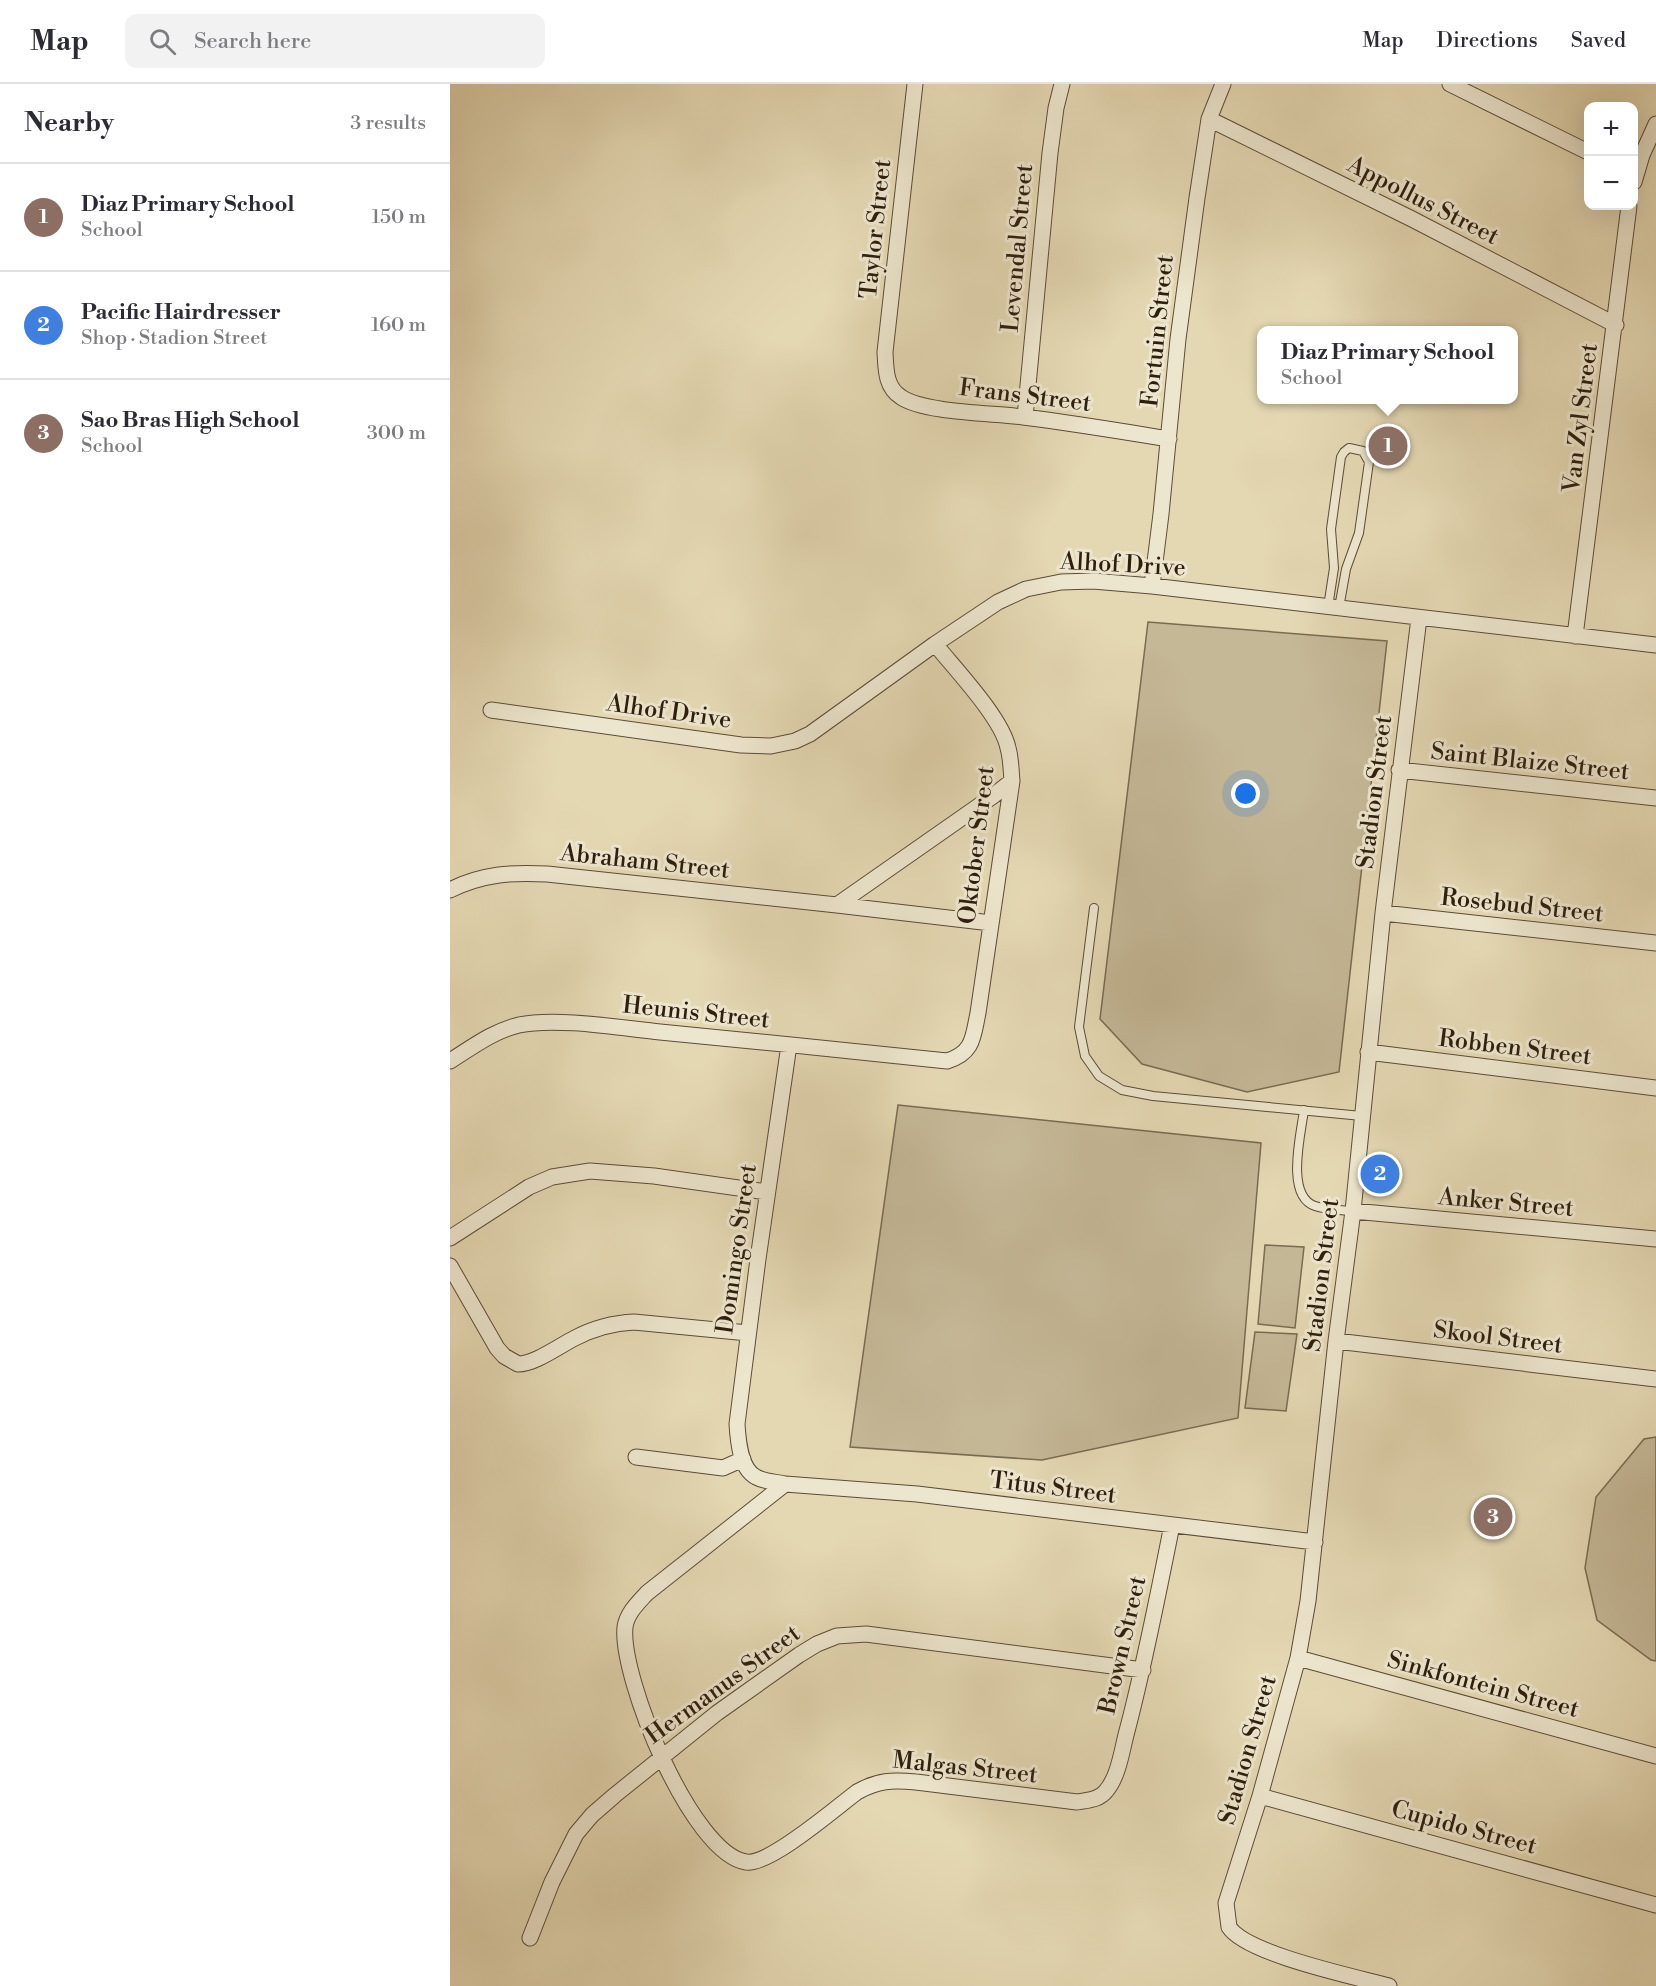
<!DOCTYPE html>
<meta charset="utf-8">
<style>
:root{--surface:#fff;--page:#f2f2f3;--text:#2b2b33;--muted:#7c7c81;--line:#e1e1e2;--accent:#8f2418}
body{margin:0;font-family:"Libre Bodoni",serif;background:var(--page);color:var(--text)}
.controls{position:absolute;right:18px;top:18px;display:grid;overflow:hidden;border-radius:12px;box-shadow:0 6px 24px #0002}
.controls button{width:54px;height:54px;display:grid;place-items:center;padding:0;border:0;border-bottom:2px solid var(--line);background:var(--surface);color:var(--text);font:30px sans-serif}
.you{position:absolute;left:796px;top:710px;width:21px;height:21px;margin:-15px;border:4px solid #fff;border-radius:50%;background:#1a73e8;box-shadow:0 0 0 9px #1a73e833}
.badge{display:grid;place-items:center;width:39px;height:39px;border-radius:50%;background:var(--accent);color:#fff;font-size:20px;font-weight:700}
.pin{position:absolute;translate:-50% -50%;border:3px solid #fff;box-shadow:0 2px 6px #0006}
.popup{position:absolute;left:807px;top:242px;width:261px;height:78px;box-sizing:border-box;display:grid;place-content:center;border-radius:12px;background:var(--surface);filter:drop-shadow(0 2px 4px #0005);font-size:20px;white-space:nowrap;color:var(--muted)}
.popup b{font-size:22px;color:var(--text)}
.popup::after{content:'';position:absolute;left:50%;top:100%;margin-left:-12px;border:12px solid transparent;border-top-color:var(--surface)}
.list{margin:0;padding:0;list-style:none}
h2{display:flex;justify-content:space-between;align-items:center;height:78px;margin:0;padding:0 24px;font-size:26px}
h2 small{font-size:20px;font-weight:400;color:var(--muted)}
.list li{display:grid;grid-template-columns:39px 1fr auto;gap:18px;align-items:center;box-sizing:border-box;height:108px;padding:0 24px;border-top:2px solid var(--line)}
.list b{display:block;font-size:22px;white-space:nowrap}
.list p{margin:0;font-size:20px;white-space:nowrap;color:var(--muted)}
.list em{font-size:20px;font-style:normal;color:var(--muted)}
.icon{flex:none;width:33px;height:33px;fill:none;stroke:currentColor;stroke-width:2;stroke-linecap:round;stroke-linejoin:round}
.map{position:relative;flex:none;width:1206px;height:1902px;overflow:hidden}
header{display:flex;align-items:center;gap:36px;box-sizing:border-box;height:84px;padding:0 30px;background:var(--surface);border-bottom:2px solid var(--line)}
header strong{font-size:28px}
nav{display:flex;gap:33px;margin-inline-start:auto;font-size:21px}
.search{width:420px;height:54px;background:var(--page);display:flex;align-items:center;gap:15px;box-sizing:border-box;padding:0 21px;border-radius:12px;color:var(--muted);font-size:22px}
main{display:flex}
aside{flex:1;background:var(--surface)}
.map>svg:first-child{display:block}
</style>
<header>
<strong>Map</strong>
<div class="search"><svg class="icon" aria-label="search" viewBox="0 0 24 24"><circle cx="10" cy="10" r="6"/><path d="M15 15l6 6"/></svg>Search here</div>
<nav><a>Map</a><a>Directions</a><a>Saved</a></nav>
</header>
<main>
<aside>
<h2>Nearby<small>3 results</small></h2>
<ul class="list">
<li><span class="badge" style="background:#8d6e63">1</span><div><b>Diaz Primary School</b><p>School</p></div><em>150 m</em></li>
<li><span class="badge" style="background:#3f7fe0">2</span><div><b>Pacific Hairdresser</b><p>Shop · Stadion Street</p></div><em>160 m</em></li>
<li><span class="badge" style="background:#8d6e63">3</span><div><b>Sao Bras High School</b><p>School</p></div><em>300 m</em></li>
</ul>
</aside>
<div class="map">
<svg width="1206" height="1902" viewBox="0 0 1206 1902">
<rect width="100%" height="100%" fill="#e4d8b3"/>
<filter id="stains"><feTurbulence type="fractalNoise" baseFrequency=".00333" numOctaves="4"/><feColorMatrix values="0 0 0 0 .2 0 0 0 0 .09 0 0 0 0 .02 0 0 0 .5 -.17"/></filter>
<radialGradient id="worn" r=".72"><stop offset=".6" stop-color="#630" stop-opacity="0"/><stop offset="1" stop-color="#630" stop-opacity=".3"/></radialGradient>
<path fill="#c5b897" stroke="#7a6b52" stroke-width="1.5" d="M 698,538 L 937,557 L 889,988 L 797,1008 L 692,980 L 650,935 Z
M 448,1021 L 811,1059 L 788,1334 L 592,1376 L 400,1363 Z
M 815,1161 L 854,1163 L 845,1244 L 808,1240 Z
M 805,1248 L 847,1250 L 836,1327 L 795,1324 Z
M 1206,1353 L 1206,1577 L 1201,1576 L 1147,1536 L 1135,1484 L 1146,1413 L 1194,1355 Z"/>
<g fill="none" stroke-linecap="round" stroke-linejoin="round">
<g stroke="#5c4c37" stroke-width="10">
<path id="service" d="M 878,523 L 884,484 L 881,445 L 891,373 L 894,368 L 899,364 L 913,367 L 919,378 L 909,449 L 896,485 L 889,524
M 644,824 L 629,943 L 635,972 L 649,992 L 672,1006 L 703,1012 L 912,1032
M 854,1026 C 851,1050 835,1112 865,1122 C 876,1126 891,1126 903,1127"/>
</g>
<g stroke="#5c4c37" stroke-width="17">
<path id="minor" d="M 465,0 L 435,268 C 436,284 435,303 451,313 C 474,329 543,329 573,333 C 622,339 670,347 719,355
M 1000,0 L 1138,68
M 759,35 L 962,135 L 1166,241
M 1184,98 L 1192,71 L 1206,40
M 575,333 L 600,69 L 606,24 L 612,0
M 702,502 L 711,430 L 728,255 L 747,114 L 759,35 L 773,0
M 1125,552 L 1179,122
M 41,626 L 291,661 L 321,662 L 345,657 L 360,650 L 485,560 L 548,518 L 576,505 L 611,498 L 643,497 L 702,502 L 1206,561
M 949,686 L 1206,714
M 0,806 C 32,790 62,788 97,790 L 387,821 L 543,712 L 562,697
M 387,821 L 541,839
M 933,829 L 1206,859
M 918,968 L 1206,1004
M 0,977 C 21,964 43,947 69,941 C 106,933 171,944 210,948 C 306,957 401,967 497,977 C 524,969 523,952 528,929 L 562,697 C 561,686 561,674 558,664 C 552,634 505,585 485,560
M 903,1127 L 1206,1155
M 0,1154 L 79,1103 L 102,1093 L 140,1087 L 204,1092 L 317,1108
M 0,1182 L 47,1264 L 54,1272 L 68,1280 C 85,1280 109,1262 125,1254 C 144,1244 163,1239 184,1238 L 298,1249
M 886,1257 L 1206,1295
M 186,1373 L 273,1384 L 293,1375
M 335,1400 C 326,1398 315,1398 306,1393 C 290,1385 288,1356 287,1340 L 308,1175 L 339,961
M 722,1441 C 708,1510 695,1579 677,1647 C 672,1665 669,1692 656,1707 C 649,1716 638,1716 627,1718 L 466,1698 C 442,1696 428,1696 407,1708 C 387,1723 319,1782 296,1778 C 242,1770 170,1594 175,1543 C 177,1529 188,1519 197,1509 L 335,1400 L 467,1410 L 865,1458
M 848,1574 L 1206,1672
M 810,1712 L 1206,1821
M 80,1854 L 102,1798 L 126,1750 L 142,1731 L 165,1711 L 267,1629 L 349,1571 L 367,1560 L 387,1552 L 416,1550 L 693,1586
M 939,1902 C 906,1893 796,1870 779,1843 L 776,1819 L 810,1712 L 848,1574 L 858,1517 L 886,1257 L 903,1127 L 933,829 L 969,534"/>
</g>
<use href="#service" stroke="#ede6ce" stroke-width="8"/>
<use href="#minor" stroke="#ede6ce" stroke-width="15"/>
</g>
<g text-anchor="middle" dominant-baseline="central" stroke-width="6" stroke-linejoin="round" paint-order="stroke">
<g font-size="24" fill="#2e1e0e" stroke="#ede6ce">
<text transform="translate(973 117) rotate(27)">Appollus Street</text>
<text transform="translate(426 145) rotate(-84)">Taylor Street</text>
<text transform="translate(568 164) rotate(-85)">Levendal Street</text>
<text transform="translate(708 247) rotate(-84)">Fortuin Street</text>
<text transform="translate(575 312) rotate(7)">Frans Street</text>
<text transform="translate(1131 334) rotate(-83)">Van Zyl Street</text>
<text transform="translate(673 481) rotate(3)">Alhof Drive</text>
<text transform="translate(219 628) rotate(8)">Alhof Drive</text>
<text transform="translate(1080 678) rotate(6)">Saint Blaize Street</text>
<text transform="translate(925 708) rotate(-83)">Stadion Street</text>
<text transform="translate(527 761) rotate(-83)">Oktober Street</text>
<text transform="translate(195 778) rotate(6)">Abraham Street</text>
<text transform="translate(1072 822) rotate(6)">Rosebud Street</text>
<text transform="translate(246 929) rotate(6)">Heunis Street</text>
<text transform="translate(1065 964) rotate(7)">Robben Street</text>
<text transform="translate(1056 1119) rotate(5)">Anker Street</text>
<text transform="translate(287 1165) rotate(-82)">Domingo Street</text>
<text transform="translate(872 1191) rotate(-83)">Stadion Street</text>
<text transform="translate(1048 1254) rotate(7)">Skool Street</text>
<text transform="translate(603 1404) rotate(7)">Titus Street</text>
<text transform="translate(673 1561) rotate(-77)">Brown Street</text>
<text transform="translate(273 1601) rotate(-36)">Hermanus Street</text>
<text transform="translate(1033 1601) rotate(15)">Sinkfontein Street</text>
<text transform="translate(798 1666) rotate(-74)">Stadion Street</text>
<text transform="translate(515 1684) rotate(6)">Malgas Street</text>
<text transform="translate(1014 1744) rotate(15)">Cupido Street</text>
</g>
</g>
<rect width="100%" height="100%" filter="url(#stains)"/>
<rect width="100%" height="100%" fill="url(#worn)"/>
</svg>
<div class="controls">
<button>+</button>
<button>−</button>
</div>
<div class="you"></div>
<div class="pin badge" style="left:938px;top:362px;background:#8d6e63">1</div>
<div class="popup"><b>Diaz Primary School</b>School</div>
<div class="pin badge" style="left:930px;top:1090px;background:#3f7fe0">2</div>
<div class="pin badge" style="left:1043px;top:1433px;background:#8d6e63">3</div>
</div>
</main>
